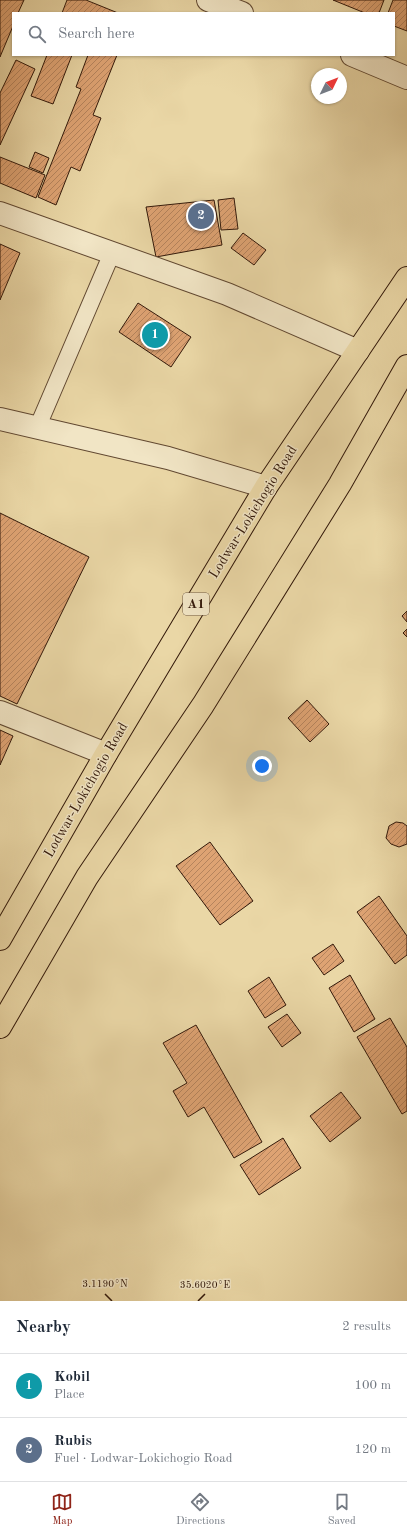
<!DOCTYPE html>
<meta charset="utf-8">
<style>
:root{--surface:#fff;--page:#f2f2f3;--text:#1f2937;--muted:#747a83;--line:#e0e1e3;--accent:#8f2418}
body{margin:0;font-family:"Old Standard TT",serif;background:var(--page);color:var(--text)}
.compass{position:absolute;left:311px;top:68px;width:36px;height:36px;border-radius:50%;background:var(--surface);box-shadow:0 1px 3px #0004;rotate:47deg}
.you{position:absolute;left:262px;top:766px;width:14px;height:14px;margin:-10px;border:3px solid #fff;border-radius:50%;background:#1a73e8;box-shadow:0 0 0 6px #1a73e833}
.badge{display:grid;place-items:center;width:26px;height:26px;border-radius:50%;background:var(--accent);color:#fff;font-size:13px;font-weight:700}
.pin{position:absolute;translate:-50% -50%;border:2px solid #fff;box-shadow:0 1px 4px #0006}
.list{margin:0;padding:0;list-style:none}
h2{display:flex;justify-content:space-between;align-items:center;height:52px;margin:0;padding:0 16px;font-size:17px}
h2 small{font-size:13px;font-weight:400;color:var(--muted)}
.list li{display:grid;grid-template-columns:26px 1fr auto;gap:12px;align-items:center;box-sizing:border-box;height:64px;padding:0 16px;border-top:1px solid var(--line)}
.list b{display:block;font-size:15px;white-space:nowrap}
.list p{margin:0;font-size:13px;white-space:nowrap;color:var(--muted)}
.list em{font-size:13px;font-style:normal;color:var(--muted)}
.icon{flex:none;width:22px;height:22px;fill:none;stroke:currentColor;stroke-width:2;stroke-linecap:round;stroke-linejoin:round}
.map{position:relative;flex:none;width:407px;height:1301px;overflow:hidden}
.search{position:absolute;background:var(--surface);box-shadow:0 1px 3px #0004;left:12px;right:12px;top:12px;height:44px;display:flex;align-items:center;gap:10px;box-sizing:border-box;padding:0 14px;border-radius:0px;color:var(--muted);font-size:15px}
.sheet{height:180px;background:var(--surface)}
nav{display:flex;justify-content:space-around;align-items:center;box-sizing:border-box;height:56px;border-top:1px solid var(--line);background:var(--surface);font-size:11px;color:var(--muted)}
nav a{display:grid;justify-items:center;gap:2px}
nav .on{color:var(--accent)}
.map>svg:first-child{display:block}
</style>
<div class="map">
<svg width="407" height="1301" viewBox="0 0 407 1301">
<defs>
<pattern id="building-hatch" width="6" height="6" patternUnits="userSpaceOnUse"><rect width="6" height="6" fill="#dea373"/><path d="M-1 1l2-2M0 6l6-6M5 7l2-2" fill="none" stroke="#b5845d"/></pattern>
</defs>
<rect width="100%" height="100%" fill="#ead7a6"/>
<filter id="stains"><feTurbulence type="fractalNoise" baseFrequency=".005" numOctaves="4"/><feColorMatrix values="0 0 0 0 .2 0 0 0 0 .09 0 0 0 0 .02 0 0 0 .5 -.17"/></filter>
<radialGradient id="worn" r=".72"><stop offset=".6" stop-color="#630" stop-opacity="0"/><stop offset="1" stop-color="#630" stop-opacity=".3"/></radialGradient>
<path fill="url(#building-hatch)" stroke="#33190a" d="M 0,0 L 24,0 L 18,13 L 13,13 L 13,26 L 0,57 Z
M 67,0 L 86,0 L 118,13 L 62,13 Z
M 333,0 L 384,0 L 379,13 L 365,13 Z
M 393,0 L 407,0 L 407,31 L 394,26 L 394,13 L 388,13 Z
M 47,55 L 72,55 L 53,104 L 31,96 Z
M 88,55 L 117,55 L 93,115 L 101,118 L 80,171 L 71,167 L 56,205 L 38,197 L 81,89 L 76,87 Z
M 16,60 L 35,69 L 0,145 L 0,93 Z
M 35,152 L 49,158 L 43,173 L 29,167 Z
M 0,157 L 45,175 L 36,198 L 0,183 Z
M 234,198 L 238,229 L 221,230 L 218,200 Z
M 214,200 L 222,245 L 156,257 L 146,207 Z
M 243,233 L 266,250 L 254,265 L 231,248 Z
M 0,244 L 20,253 L 0,300 Z
M 138,303 L 191,337 L 171,367 L 119,332 Z
M 0,513 L 89,557 L 17,704 L 0,696 Z
M 407,611 L 407,622 L 402,616 Z
M 407,629 L 407,637 L 403,633 Z
M 307,700 L 329,724 L 310,742 L 288,718 Z
M 0,730 L 13,736 L 0,765 Z
M 396,822 L 403,823 L 407,826 L 407,844 L 399,847 L 391,844 L 386,838 L 389,826 Z
M 210,842 L 253,901 L 220,925 L 176,866 Z
M 379,896 L 407,936 L 407,955 L 395,964 L 357,912 Z
M 333,944 L 344,961 L 324,975 L 312,958 Z
M 350,975 L 375,1019 L 354,1032 L 329,988 Z
M 269,977 L 286,1005 L 265,1018 L 248,991 Z
M 287,1014 L 301,1033 L 282,1047 L 268,1027 Z
M 390,1018 L 407,1047 L 407,1111 L 402,1114 L 357,1037 Z
M 196,1025 L 262,1142 L 234,1158 L 204,1107 L 188,1117 L 173,1091 L 187,1083 L 163,1043 Z
M 341,1092 L 361,1118 L 330,1142 L 310,1116 Z
M 283,1138 L 301,1168 L 259,1195 L 240,1165 Z"/>
<g fill="none" stroke-linecap="round" stroke-linejoin="round">
<g stroke="#614831" stroke-width="18">
<path id="service" d="M 38,426 L 112,253"/>
</g>
<g stroke="#614831" stroke-width="24">
<path id="minor" d="M 208,0 L 242,13
M 352,55 L 407,78
M 0,213 L 227,294 L 358,351
M 0,419 L 168,458 L 266,487
M 0,712 L 106,754"/>
</g>
<g stroke="#33190a" stroke-width="24">
<path id="trunk" d="M 0,939 L 106,754 L 266,487 L 407,278
M 0,1027 L 87,877 L 203,705 L 340,484 L 407,366"/>
</g>
<use href="#service" stroke="#f1e5c5" stroke-width="16"/>
<use href="#minor" stroke="#f1e5c5" stroke-width="22"/>
<use href="#trunk" stroke="#ead7a6" stroke-width="22"/>
</g>
<path fill="none" stroke="#33190a" stroke-width="1.5" d="M 105,1294 L 112,1301M 198,1301 L 205,1294"/>
<g text-anchor="middle" dominant-baseline="central" stroke-width="3" stroke-linejoin="round" paint-order="stroke">
<rect fill="#f1e5c5" stroke="#6c5642" stroke-width="1" x="183" y="593" width="26" height="22" rx="3"/>
<g font-size="13" font-weight="bold" fill="#33190a">
<text x="196" y="604">A1</text>
</g>
<g font-size="14" fill="#33190a" stroke="#f1e5c5">
<text transform="translate(253 512) rotate(-58)">Lodwar-Lokichogio Road</text>
<text transform="translate(86 790) rotate(-60)">Lodwar-Lokichogio Road</text>
</g>
</g>
<g font-size="10" text-anchor="middle" fill="#33190a" stroke="#f1e5c5" stroke-width="3" stroke-linejoin="round" paint-order="stroke">
<text x="105" y="1287">3.1190°N</text>
<text x="205" y="1288">35.6020°E</text>
</g>
<rect width="100%" height="100%" filter="url(#stains)"/>
<rect width="100%" height="100%" fill="url(#worn)"/>
</svg>
<svg class="compass" viewBox="-18 -18 36 36"><path d="M0-13l5 13h-10z" fill="#e53935"/><path d="M0 13l5-13h-10z" fill="#747a83"/></svg>
<div class="you"></div>
<div class="pin badge" style="left:155px;top:335px;background:#0f9aa8">1</div>
<div class="pin badge" style="left:201px;top:216px;background:#5c6f8a">2</div>
<div class="search"><svg class="icon" aria-label="search" viewBox="0 0 24 24"><circle cx="10" cy="10" r="6"/><path d="M15 15l6 6"/></svg>Search here</div>
</div>
<section class="sheet">
<h2>Nearby<small>2 results</small></h2>
<ul class="list">
<li><span class="badge" style="background:#0f9aa8">1</span><div><b>Kobil</b><p>Place</p></div><em>100 m</em></li>
<li><span class="badge" style="background:#5c6f8a">2</span><div><b>Rubis</b><p>Fuel · Lodwar-Lokichogio Road</p></div><em>120 m</em></li>
</ul>
</section>
<nav>
<a class="on"><svg class="icon" aria-label="map" viewBox="0 0 24 24"><path d="M3 6l6-2 6 2 6-2v14l-6 2-6-2-6 2zM9 4v14M15 6v14"/></svg>Map</a>
<a><svg class="icon" aria-label="directions" viewBox="0 0 24 24"><path d="M12 3l9 9-9 9-9-9zM9 14v-3h6M13 9l2 2-2 2"/></svg>Directions</a>
<a><svg class="icon" aria-label="saved" viewBox="0 0 24 24"><path d="M7 4h10v16l-5-4-5 4z"/></svg>Saved</a>
</nav>
